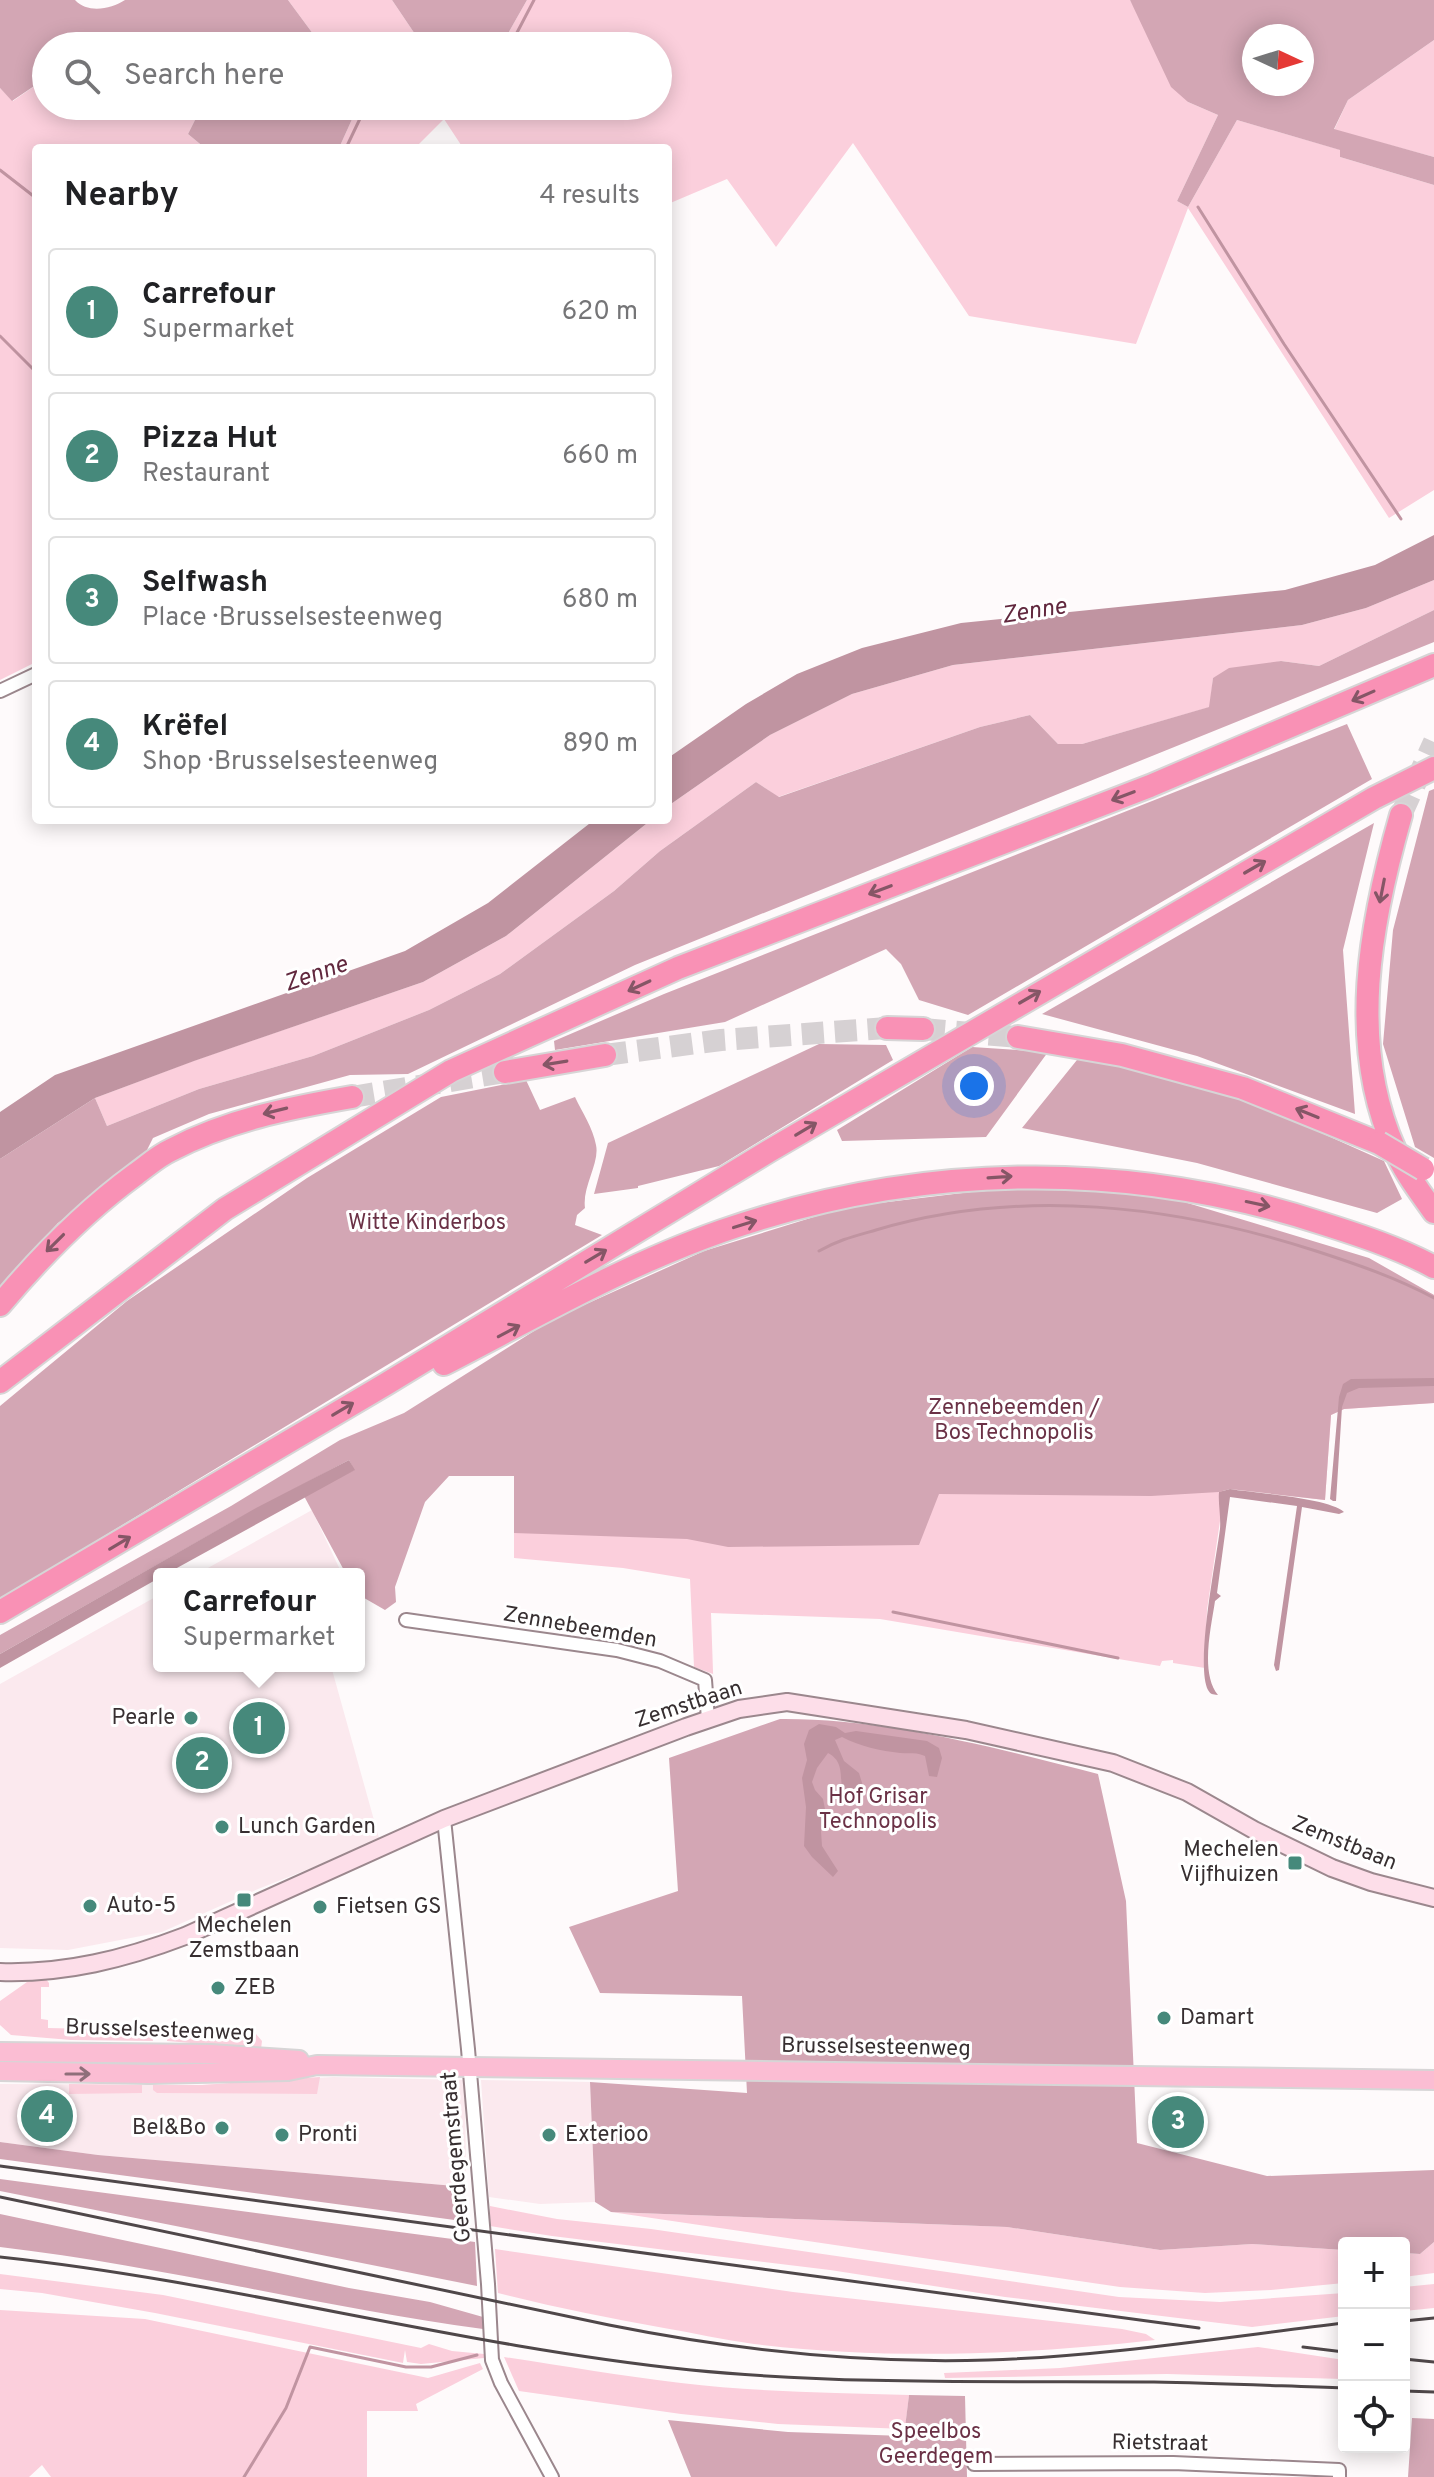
<!DOCTYPE html>
<meta charset="utf-8">
<style>
:root{--surface:#fff;--page:#f2f2f2;--text:#202124;--muted:#757577;--line:#e0e0e0;--accent:#46897b}
body{margin:0;font-family:Overpass,sans-serif;background:var(--page);color:var(--text)}
.controls{position:absolute;right:24px;bottom:24px;display:grid;overflow:hidden;border-radius:8px;box-shadow:0 4px 20px #0003}
.controls button{width:72px;height:72px;display:grid;place-items:center;padding:0;border:0;border-bottom:2px solid var(--line);background:var(--surface);color:var(--text);font:40px sans-serif}
.compass{position:absolute;left:1242px;top:24px;width:72px;height:72px;border-radius:50%;background:var(--surface);box-shadow:0 4px 20px #0003;rotate:94deg}
.you{position:absolute;left:974px;top:1086px;width:28px;height:28px;margin:-20px;border:6px solid #fff;border-radius:50%;background:#1a73e8;box-shadow:0 0 0 12px #1a73e833}
.badge{display:grid;place-items:center;width:52px;height:52px;border-radius:50%;background:var(--accent);color:#fff;font-size:26px;font-weight:700}
.pin{position:absolute;translate:-50% -50%;border:4px solid #fff;box-shadow:0 2px 8px #0006}
.popup{position:absolute;left:153px;top:1568px;width:212px;height:104px;box-sizing:border-box;display:grid;place-content:center;border-radius:8px;background:var(--surface);filter:drop-shadow(0 2px 6px #0005);font-size:26px;white-space:nowrap;color:var(--muted)}
.popup b{font-size:30px;color:var(--text)}
.popup::after{content:'';position:absolute;left:50%;top:100%;margin-left:-16px;border:16px solid transparent;border-top-color:var(--surface)}
.list{margin:0;padding:0;list-style:none}
h2{display:flex;justify-content:space-between;align-items:center;height:104px;margin:0;padding:0 32px;font-size:34px}
h2 small{font-size:26px;font-weight:400;color:var(--muted)}
.list li{display:grid;grid-template-columns:52px 1fr auto;gap:24px;align-items:center;box-sizing:border-box;height:128px;margin:0 16px 16px;padding:0 16px;border:2px solid var(--line);border-radius:8px}
.list b{display:block;font-size:30px;white-space:nowrap}
.list p{margin:0;font-size:26px;white-space:nowrap;color:var(--muted)}
.list em{font-size:26px;font-style:normal;color:var(--muted)}
.icon{flex:none;width:44px;height:44px;fill:none;stroke:currentColor;stroke-width:2;stroke-linecap:round;stroke-linejoin:round}
.map{position:relative;flex:none;width:1434px;height:2477px;overflow:hidden}
.search{position:absolute;background:var(--surface);box-shadow:0 4px 20px #0003;left:32px;top:32px;width:640px;height:88px;display:flex;align-items:center;gap:20px;box-sizing:border-box;padding:0 28px;border-radius:44px;color:var(--muted);font-size:30px}
.panel{position:absolute;background:var(--surface);box-shadow:0 4px 20px #0003;left:32px;top:144px;width:640px;height:680px;border-radius:8px}
.map>svg:first-child{display:block}
</style>
<div class="map">
<svg width="1434" height="2477" viewBox="0 0 1434 2477">
<rect width="100%" height="100%" fill="#fefafb"/>
<path fill="#fbe9ee" d="M 312,1510 L 342,1574 L 197,1574 Z
M 159,1595 L 159,1666 L 331,1666 L 379,1838 L 352,1852 L 258,1889 L 162,1932 L 68,1950 L 0,1948 L 0,1684 Z
M 333,2077 L 465,2080 L 466,2187 L 98,2155 L 0,2142 L 0,2084 L 202,2085 Z
M 481,2080 L 590,2082 L 595,2202 L 540,2204 L 489,2197 Z"/>
<path fill="#fbcfdc" d="M 288,0 L 392,0 L 423,46 L 322,46 Z
M 527,0 L 1130,0 L 1188,102 L 1218,115 L 1177,201 L 1188,207 L 1237,120 L 1341,150 L 1340,157 L 1434,185 L 1434,490 L 1389,518 L 1188,208 L 1136,344 L 969,316 L 853,143 L 776,247 L 727,179 L 668,204 L 668,148 L 463,148 L 444,119 L 415,148 L 339,148 L 358,106 L 658,106 L 658,46 L 501,46 Z
M 1434,40 L 1434,157 L 1334,130 L 1348,100 Z
M 46,78 L 46,106 L 181,106 L 195,120 L 188,134 L 205,148 L 36,148 L 36,662 L 0,680 L 0,88 L 13,101 Z
M 1434,580 L 1434,610 L 1319,666 L 1281,661 L 1213,678 L 1210,707 L 1082,744 L 1058,744 L 1030,715 L 980,727 L 778,797 L 756,782 L 660,851 L 614,891 L 500,974 L 429,1010 L 313,1056 L 199,1089 L 107,1126 L 95,1098 L 193,1061 L 423,982 L 506,936 L 651,820 L 668,820 L 668,806 L 770,735 L 852,694 L 953,665 L 1302,625 L 1366,608 Z
M 1391,1273 L 1434,1295 L 1434,1403 L 1344,1409 L 1331,1415 L 1325,1500 L 1230,1489 L 1223,1490 L 1219,1499 L 1221,1514 L 1207,1610 L 1205,1668 L 1173,1663 L 1173,1660 L 1162,1661 L 1160,1666 L 880,1619 L 711,1613 L 714,1701 L 713,1674 L 694,1667 L 690,1579 L 623,1568 L 514,1558 L 514,1476 L 449,1476 Z
M 45,1978 L 49,1983 L 49,1987 L 41,1987 L 41,2019 L 48,2020 L 48,2028 L 138,2030 L 139,2022 L 144,2022 L 151,2028 L 153,2041 L 71,2040 L 11,2035 L 0,2025 L 0,2001 L 27,1982 Z
M 167,2030 L 234,2030 L 238,2033 L 256,2034 L 262,2041 L 261,2049 L 167,2041 Z
M 320,2077 L 317,2094 L 157,2093 L 153,2090 L 153,2085 L 202,2085 Z
M 69,2084 L 142,2085 L 142,2093 L 69,2094 Z
M 490,2206 L 557,2219 L 651,2229 L 1119,2297 L 1220,2302 L 1344,2293 L 1344,2316 L 1252,2327 L 1005,2297 L 830,2270 L 552,2236 L 490,2226 Z
M 611,2212 L 1007,2227 L 1160,2250 L 1252,2244 L 1344,2250 L 1344,2283 L 1271,2290 L 1205,2293 L 1120,2287 Z
M 1434,2242 L 1434,2273 L 1404,2277 L 1404,2253 L 1420,2254 Z
M 495,2249 L 793,2292 L 1122,2329 L 1146,2334 L 1155,2340 C 1022,2355 887,2360 754,2344 C 724,2340 694,2333 664,2328 C 608,2318 553,2307 498,2293 Z
M 0,2274 L 163,2295 L 421,2348 L 429,2344 L 452,2351 L 484,2354 L 484,2358 L 421,2364 L 407,2362 L 405,2350 L 403,2363 L 155,2313 L 42,2293 L 0,2289 Z
M 1434,2284 L 1434,2308 L 1404,2311 L 1404,2287 Z
M 0,2310 L 145,2319 L 428,2378 L 480,2363 L 483,2369 L 416,2404 L 418,2411 L 367,2411 L 367,2477 L 51,2477 L 42,2465 L 29,2477 L 0,2477 Z
M 1258,2347 L 1344,2360 L 1344,2379 L 1167,2374 L 945,2378 L 944,2373 L 1060,2368 Z
M 504,2357 C 563,2366 621,2376 681,2383 C 756,2392 833,2393 909,2395 L 905,2429 L 778,2424 L 681,2414 L 519,2391 Z"/>
<path fill="#d3a6b4" fill-rule="evenodd" d="M 0,0 L 75,0 C 88,14 111,9 125,0 L 288,0 L 322,46 L 118,46 L 107,35 L 91,46 L 46,46 L 46,78 L 12,101 L 0,88 Z
M 392,0 L 527,0 L 501,46 L 423,46 Z
M 1130,0 L 1434,0 L 1434,40 L 1348,100 L 1334,129 L 1434,157 L 1434,185 L 1340,157 L 1340,150 L 1237,120 L 1188,207 L 1177,201 L 1218,115 L 1188,102 L 1171,87 ZM 1254,36 L 1302,36 L 1302,84 L 1254,84 Z
M 181,106 L 358,106 L 339,148 L 205,148 L 188,134 L 195,120 Z
M 1434,610 L 1434,642 L 635,965 L 408,1074 L 350,1075 L 209,1114 L 153,1138 L 142,1160 L 58,1223 L 0,1286 L 0,1159 L 95,1098 L 107,1126 L 199,1089 L 313,1056 L 429,1010 L 500,974 L 614,891 L 660,851 L 756,782 L 779,797 L 980,727 L 1030,715 L 1058,744 L 1082,744 L 1209,707 L 1213,678 L 1229,668 L 1281,661 L 1319,666 Z
M 1347,724 L 1372,779 L 968,1015 L 919,1000 L 901,964 L 886,949 L 725,1022 L 555,1050 L 554,1041 L 664,994 Z
M 1434,789 L 1434,1158 L 1415,1147 L 1383,1044 L 1393,930 L 1429,791 Z
M 1374,823 L 1343,950 L 1355,1114 L 1197,1056 L 1042,1014 Z
M 819,1044 L 886,1045 L 893,1060 L 719,1166 L 638,1186 L 638,1188 L 594,1194 L 608,1143 Z
M 972,1047 L 1048,1052 L 986,1137 L 842,1141 L 837,1130 Z
M 1081,1055 L 1223,1089 L 1384,1161 L 1402,1199 L 1377,1213 L 1197,1163 L 1022,1128 Z
M 526,1080 L 540,1110 L 575,1097 C 582,1112 593,1128 596,1145 C 600,1163 582,1187 585,1208 L 577,1215 L 575,1225 L 602,1235 L 0,1599 L 0,1406 L 127,1301 L 307,1178 L 441,1097 Z
M 1062,1186 L 1171,1198 L 1369,1258 L 1434,1295 L 1434,1403 L 1344,1409 L 1331,1415 L 1325,1500 L 1230,1489 L 1219,1492 L 1151,1496 L 939,1494 L 919,1545 L 728,1547 L 687,1539 L 514,1533 L 514,1476 L 449,1476 L 425,1502 L 395,1587 L 396,1602 L 385,1610 L 359,1595 L 359,1574 L 346,1574 L 304,1496 L 354,1470 L 349,1460 L 234,1521 L 0,1654 L 0,1635 L 231,1506 L 340,1440 L 404,1413 L 553,1319 L 704,1251 L 846,1207 L 971,1192 Z
M 780,1719 C 883,1718 998,1748 1098,1774 L 1126,1901 L 1137,2143 L 1267,2176 L 1434,2170 L 1434,2242 L 1420,2254 L 1404,2253 L 1404,2243 L 1344,2243 L 1344,2250 L 1252,2244 L 1160,2250 L 1007,2227 L 611,2212 L 595,2202 L 590,2082 L 747,2093 L 742,1996 L 600,1993 L 569,1927 L 678,1891 L 669,1758 Z
M 0,2142 L 98,2155 L 466,2187 L 462,2221 L 0,2159 Z
M 0,2179 L 475,2242 L 477,2286 L 0,2191 Z
M 0,2214 L 349,2288 L 430,2302 L 483,2317 L 483,2329 C 321,2307 162,2266 0,2247 Z
M 909,2395 L 965,2396 L 967,2477 L 691,2477 L 668,2420 L 788,2432 L 904,2436 Z
M 1412,2418 L 1434,2419 L 1434,2477 L 1408,2477 Z"/>
<path fill="#c094a1" d="M 1434,535 L 1434,580 L 1366,608 L 1302,625 L 953,665 L 852,694 L 770,735 L 668,806 L 668,758 L 746,704 L 797,674 L 862,648 L 961,623 L 1285,590 L 1375,565 Z
M 594,820 L 651,820 L 506,936 L 423,982 L 194,1061 L 95,1098 L 0,1159 L 0,1112 L 55,1075 L 405,951 L 488,903 Z
M 1434,1378 L 1434,1386 L 1359,1388 L 1347,1393 L 1342,1407 L 1336,1501 L 1333,1501 L 1330,1499 L 1339,1397 L 1343,1384 L 1351,1379 Z
M 349,1460 L 355,1470 L 166,1574 L 159,1574 L 159,1578 L 0,1668 L 0,1654 L 256,1508 Z
M 1230,1489 C 1254,1493 1329,1498 1344,1512 L 1339,1514 L 1302,1507 L 1279,1670 L 1276,1671 L 1274,1665 L 1297,1506 L 1230,1497 L 1217,1593 L 1221,1596 L 1215,1601 C 1211,1628 1200,1673 1218,1695 C 1212,1694 1211,1695 1208,1690 C 1195,1664 1216,1561 1220,1529 C 1221,1516 1218,1504 1219,1492 Z
M 819,1724 L 836,1727 L 845,1733 L 856,1731 L 927,1741 L 939,1748 L 942,1758 L 937,1777 L 929,1776 L 925,1756 C 916,1752 909,1754 900,1753 C 881,1751 859,1746 842,1737 L 835,1740 L 844,1761 L 859,1773 L 863,1786 L 854,1793 L 842,1788 C 840,1773 843,1761 828,1753 L 817,1768 L 812,1782 L 815,1790 L 823,1799 L 825,1809 L 821,1831 L 822,1846 L 838,1871 L 833,1877 L 812,1857 L 804,1846 L 806,1807 L 802,1778 L 807,1760 L 804,1744 L 809,1730 Z"/>
<g fill="none" stroke-linecap="round" stroke-linejoin="round">
<path stroke="#c094a1" stroke-width="3" d="M 510,46 L 534,0
M 346,148 L 366,106
M 0,170 L 36,198
M 1198,207 L 1284,344 L 1401,519
M 0,336 L 36,372
M 819,1251 C 838,1240 855,1236 876,1230 C 1020,1187 1174,1205 1316,1251 C 1356,1264 1397,1278 1434,1298
M 893,1612 L 1118,1658
M 244,2477 L 286,2408 L 310,2347 L 406,2367 L 431,2367 L 477,2355"/>
<path stroke="#d6d1d3" stroke-width="22" stroke-dasharray="22 11" stroke-linecap="butt" d="M 1401,815 L 1434,742
M 923,1029 L 1018,1037
M 605,1055 L 721,1040 L 887,1028
M 352,1097 L 505,1072"/>
<g stroke="#9b878d" stroke-width="16">
<path id="street" d="M 0,691 L 36,674
M 406,1620 L 617,1650 L 660,1661 L 705,1680 L 708,1719
M 444,1819 L 468,2049 L 488,2284 L 492,2360 L 501,2383 L 552,2477
M 974,2464 L 1173,2463 L 1339,2470 L 1339,2477"/>
</g>
<g stroke="#9b878d" stroke-width="20">
<path id="secondary" d="M 0,1972 C 65,1974 125,1959 185,1936 L 444,1819 L 686,1727 L 739,1709 L 787,1702 L 966,1730 L 1113,1763 L 1187,1792 L 1254,1830 L 1332,1868 L 1371,1882 L 1434,1898"/>
</g>
<g stroke="#d7d5d6" stroke-width="22">
<path id="primary" d="M 0,2052 L 211,2054 L 299,2060
M 0,2071 L 149,2074 L 288,2071 L 317,2065 L 1434,2080"/>
</g>
<g stroke="#d7d5d6" stroke-width="26">
<path id="highway" d="M 1401,815 C 1370,923 1347,1044 1395,1150 C 1405,1173 1420,1192 1434,1212
M 887,1028 L 923,1029
M 1018,1037 L 1122,1055 L 1243,1088 L 1379,1143
M 505,1072 L 605,1055
M 0,1305 C 41,1256 84,1212 136,1174 C 147,1166 158,1156 171,1150 C 228,1120 289,1108 352,1097
M 444,1364 C 535,1317 625,1265 722,1231 C 917,1163 1125,1159 1321,1223 C 1359,1235 1399,1248 1434,1267
M 0,1382 L 225,1209 L 451,1071 L 678,968 L 1150,786 L 1434,665
M 0,1612 L 386,1384 L 769,1151 L 1374,798 L 1434,768"/>
</g>
<use href="#street" stroke="#fff" stroke-width="12"/>
<use href="#secondary" stroke="#fddee9" stroke-width="16"/>
<use href="#primary" stroke="#fbbdd3" stroke-width="18"/>
<use href="#highway" stroke="#f991b5" stroke-width="22"/>
<path stroke="#4f4749" stroke-width="3" d="M 0,2166 L 1199,2328
M 0,2197 L 609,2325 C 734,2350 860,2364 988,2360 C 1107,2356 1226,2337 1344,2323
M 0,2257 C 233,2282 459,2346 691,2370 C 845,2385 999,2381 1154,2382 C 1217,2383 1281,2386 1344,2388
M 1404,2321 L 1434,2318
M 1303,2347 L 1344,2352
M 1404,2359 L 1434,2362
M 1404,2391 L 1434,2392"/>
<g stroke="#d7d5d6" stroke-width="26" stroke-linecap="butt">
<path id="highway-bridge" d="M 1379,1143 L 1423,1169"/>
</g>
<use href="#highway-bridge" stroke="#f991b5" stroke-width="22"/>
</g>
<defs><path id="oneway-shaft" d="M-6 0H5M1.5-3L5.5 0L1.5 3" fill="none" stroke-width="1.6" stroke-linecap="round" stroke-linejoin="round" transform="scale(2)"/></defs>
<g stroke="#855666">
<use href="#oneway-shaft" transform="translate(1363 696) rotate(156)"/>
<use href="#oneway-shaft" transform="translate(1123 796) rotate(159)"/>
<use href="#oneway-shaft" transform="translate(1255 867) rotate(-30)"/>
<use href="#oneway-shaft" transform="translate(880 890) rotate(159)"/>
<use href="#oneway-shaft" transform="translate(1382 891) rotate(101)"/>
<use href="#oneway-shaft" transform="translate(639 986) rotate(155)"/>
<use href="#oneway-shaft" transform="translate(1030 997) rotate(-30)"/>
<use href="#oneway-shaft" transform="translate(555 1063) rotate(171)"/>
<use href="#oneway-shaft" transform="translate(275 1111) rotate(166)"/>
<use href="#oneway-shaft" transform="translate(1307 1113) rotate(-158)"/>
<use href="#oneway-shaft" transform="translate(806 1129) rotate(-31)"/>
<use href="#oneway-shaft" transform="translate(1000 1177) rotate(-4)"/>
<use href="#oneway-shaft" transform="translate(1258 1204) rotate(12)"/>
<use href="#oneway-shaft" transform="translate(745 1224) rotate(-17)"/>
<use href="#oneway-shaft" transform="translate(55 1243) rotate(135)"/>
<use href="#oneway-shaft" transform="translate(596 1256) rotate(-31)"/>
<use href="#oneway-shaft" transform="translate(509 1331) rotate(-28)"/>
<use href="#oneway-shaft" transform="translate(343 1409) rotate(-31)"/>
<use href="#oneway-shaft" transform="translate(120 1543) rotate(-31)"/>
</g>
<use stroke="#8f6f7a" href="#oneway-shaft" transform="translate(78 2074)"/>
<g fill="#46897b" stroke="#fff" stroke-width="3">
<circle cx="191" cy="1718" r="8"/>
<circle cx="222" cy="1827" r="8"/>
<rect x="1287" y="1855" width="16" height="16" rx="4"/>
<rect x="236" y="1892" width="16" height="16" rx="4"/>
<circle cx="90" cy="1906" r="8"/>
<circle cx="320" cy="1907" r="8"/>
<circle cx="218" cy="1988" r="8"/>
<circle cx="1164" cy="2018" r="8"/>
<circle cx="222" cy="2128" r="8"/>
<circle cx="282" cy="2135" r="8"/>
<circle cx="549" cy="2135" r="8"/>
</g>
<g text-anchor="middle" dominant-baseline="central" stroke-width="6" stroke-linejoin="round" paint-order="stroke">
<g font-size="22" fill="#6b3146" stroke="#fff">
<text x="427" y="1223">Witte Kinderbos</text>
<text x="1014" y="1408">Zennebeemden /<tspan x="1014" dy="25">Bos Technopolis</tspan></text>
<text x="878" y="1797">Hof Grisar<tspan x="878" dy="25">Technopolis</tspan></text>
<text x="936" y="2432">Speelbos<tspan x="936" dy="25">Geerdegem</tspan></text>
</g>
<g font-size="22" fill="#372f31" stroke="#fff">
<text transform="translate(580 1628) rotate(10)">Zennebeemden</text>
<text transform="translate(689 1705) rotate(-18)">Zemstbaan</text>
<text transform="translate(1344 1844) rotate(22)">Zemstbaan</text>
<text transform="translate(160 2031) rotate(2)">Brusselsesteenweg</text>
<text transform="translate(876 2048) rotate(1)">Brusselsesteenweg</text>
<text transform="translate(457 2157) rotate(-95)">Geerdegemstraat</text>
<text transform="translate(1160 2444) rotate(1)">Rietstraat</text>
</g>
<g font-size="22" fill="#372f31" stroke="#fff" text-anchor="start">
<text x="175" y="1718" text-anchor="end">Pearle</text>
<text x="238" y="1827">Lunch Garden</text>
<text x="1279" y="1850" text-anchor="end">Mechelen<tspan x="1279" dy="25">Vijfhuizen</tspan></text>
<text x="106" y="1906">Auto-5</text>
<text x="336" y="1907">Fietsen GS</text>
<text x="244" y="1926" text-anchor="middle">Mechelen<tspan x="244" dy="25">Zemstbaan</tspan></text>
<text x="234" y="1988">ZEB</text>
<text x="1180" y="2018">Damart</text>
<text x="206" y="2128" text-anchor="end">Bel&amp;Bo</text>
<text x="298" y="2135">Pronti</text>
<text x="565" y="2135">Exterioo</text>
</g>
<g font-size="24" font-style="italic" fill="#61283e" stroke="#fff">
<text transform="translate(1034 612) rotate(-9)">Zenne</text>
<text transform="translate(316 975) rotate(-19)">Zenne</text>
</g>
</g>
</svg>
<div class="controls">
<button>+</button>
<button>−</button>
<button><svg class="icon" aria-label="locate" viewBox="0 0 24 24"><circle cx="12" cy="12" r="6"/><path d="M12 2v4M12 18v4M2 12h4M18 12h4"/></svg></button>
</div>
<svg class="compass" viewBox="-18 -18 36 36"><path d="M0-13l5 13h-10z" fill="#e53935"/><path d="M0 13l5-13h-10z" fill="#757577"/></svg>
<div class="you"></div>
<div class="pin badge" style="left:259px;top:1728px">1</div>
<div class="popup"><b>Carrefour</b>Supermarket</div>
<div class="pin badge" style="left:202px;top:1763px">2</div>
<div class="pin badge" style="left:1178px;top:2122px">3</div>
<div class="pin badge" style="left:47px;top:2116px">4</div>
<div class="search"><svg class="icon" aria-label="search" viewBox="0 0 24 24"><circle cx="10" cy="10" r="6"/><path d="M15 15l6 6"/></svg>Search here</div>
<section class="panel">
<h2>Nearby<small>4 results</small></h2>
<ul class="list">
<li><span class="badge">1</span><div><b>Carrefour</b><p>Supermarket</p></div><em>620 m</em></li>
<li><span class="badge">2</span><div><b>Pizza Hut</b><p>Restaurant</p></div><em>660 m</em></li>
<li><span class="badge">3</span><div><b>Selfwash</b><p>Place · Brusselsesteenweg</p></div><em>680 m</em></li>
<li><span class="badge">4</span><div><b>Krëfel</b><p>Shop · Brusselsesteenweg</p></div><em>890 m</em></li>
</ul>
</section>
</div>
